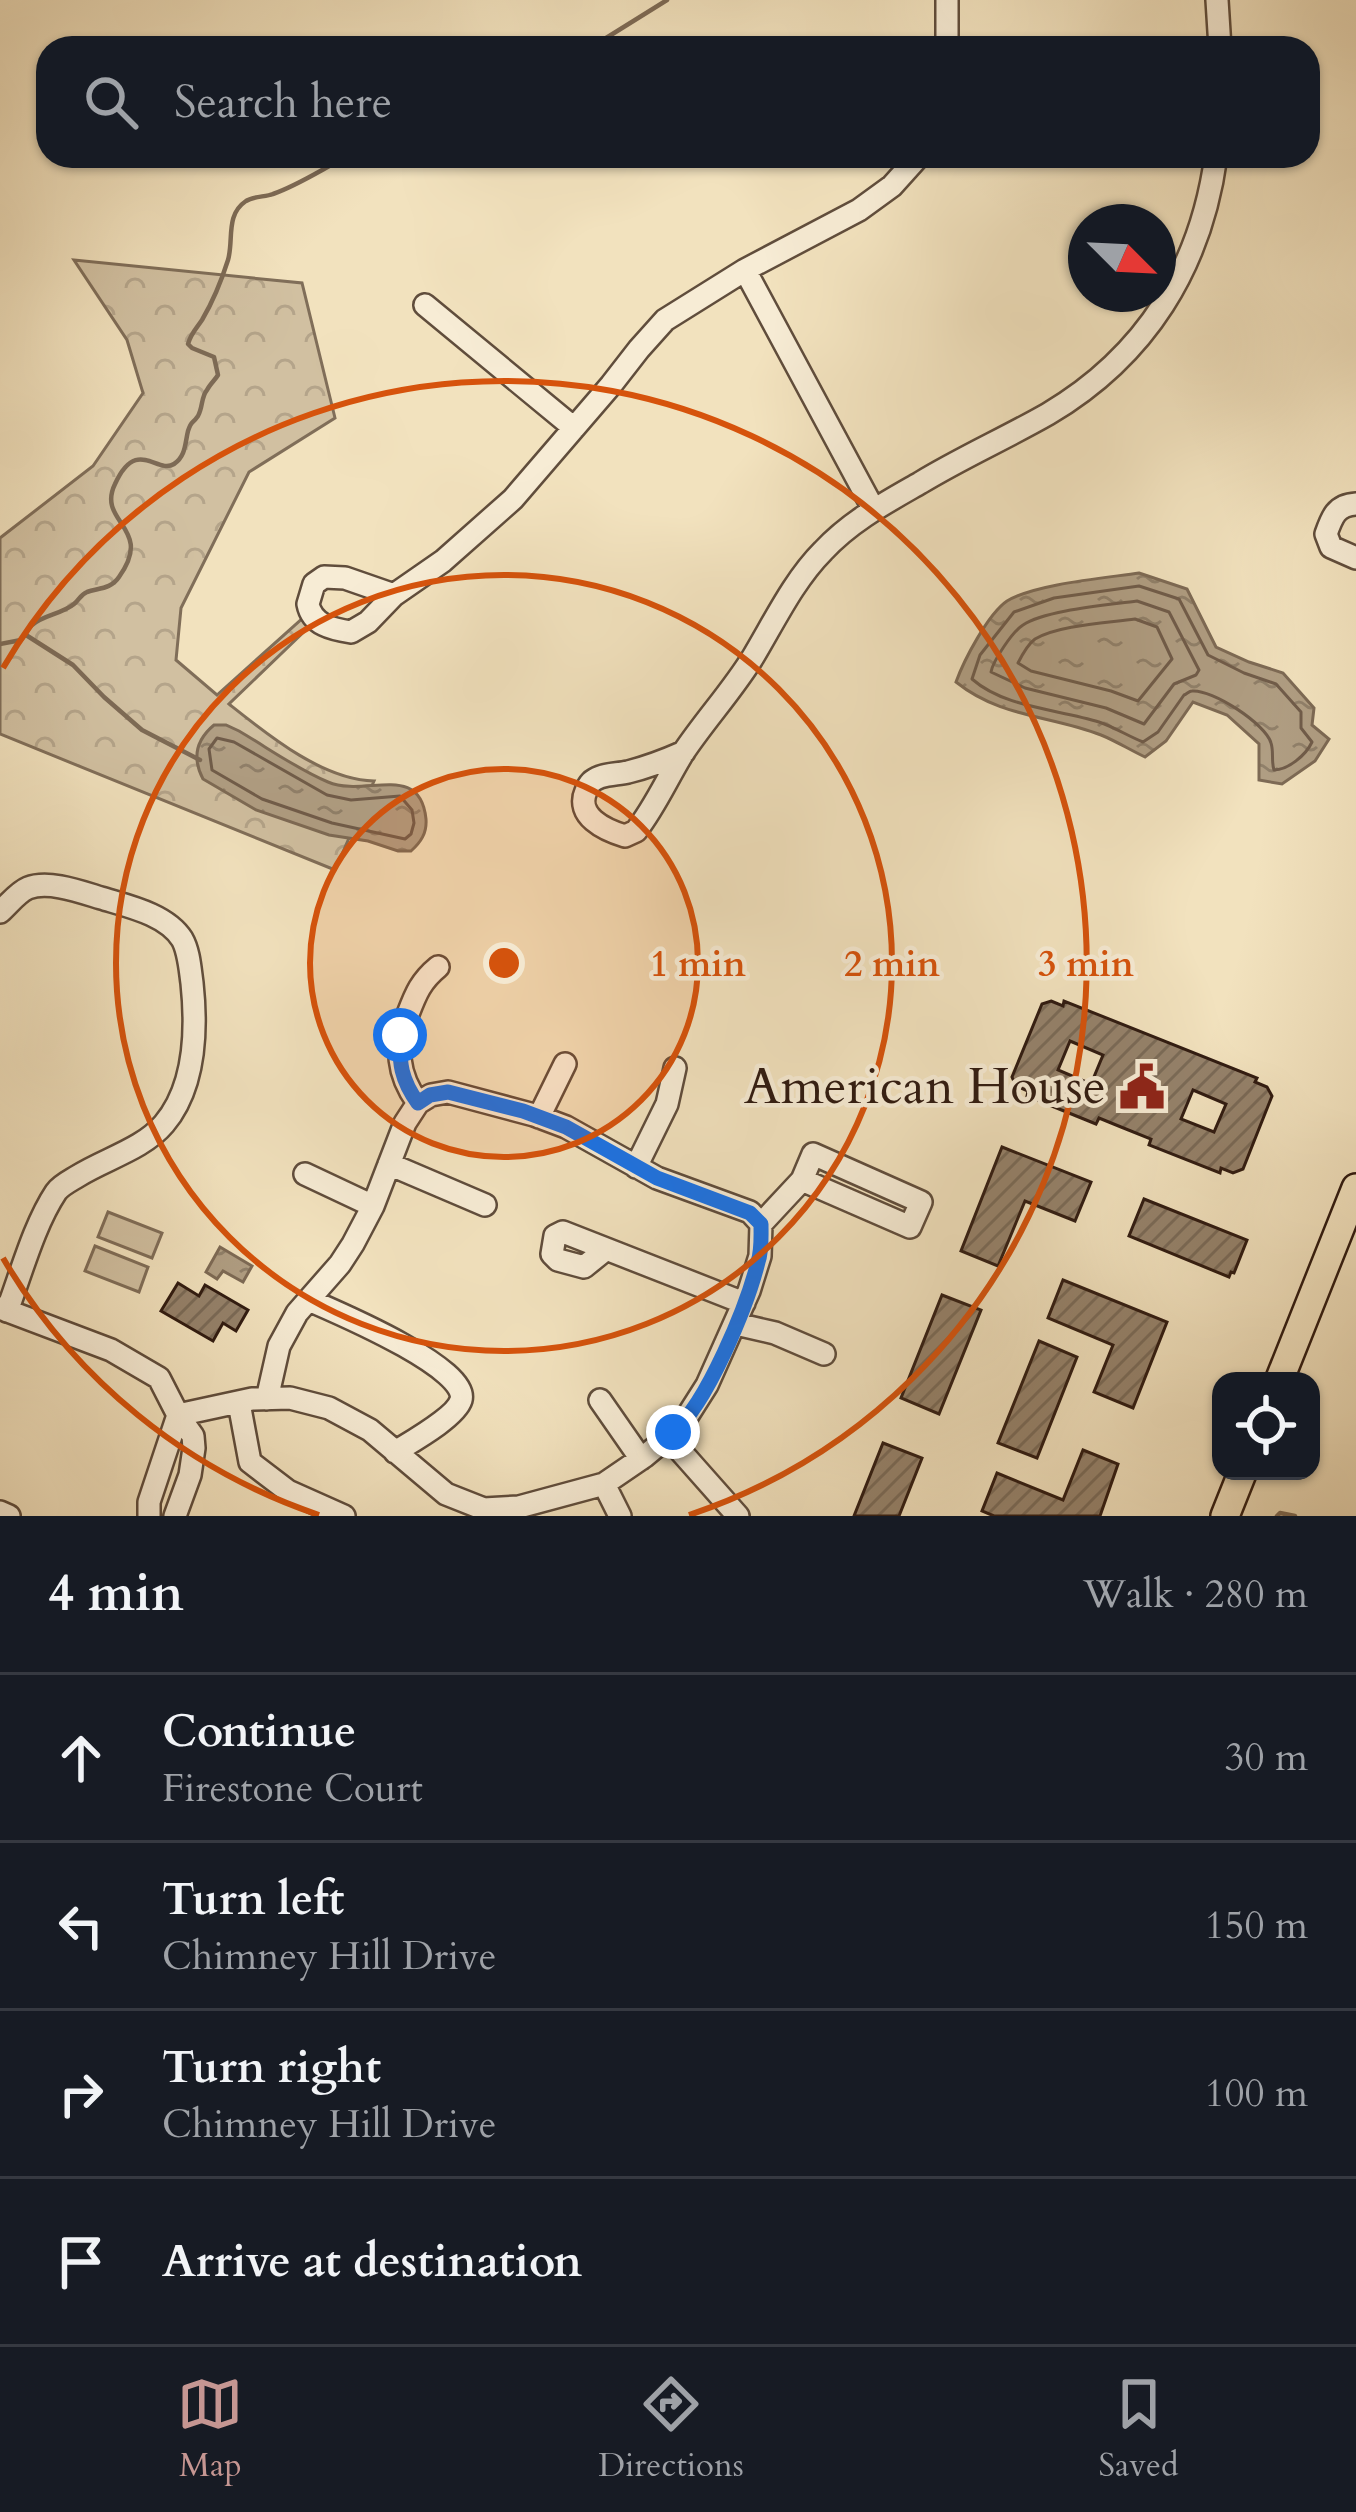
<!DOCTYPE html>
<meta charset="utf-8">
<style>
:root{--surface:#171b24;--page:#20242c;--text:#f1f3f6;--muted:#9ea1a6;--line:#363941;--accent:#c59692}
body{margin:0;font-family:Cardo,serif;background:var(--page);color:var(--text)}
.controls{position:absolute;right:36px;bottom:36px;display:grid;overflow:hidden;border-radius:24px;box-shadow:0 3px 9px #0004}
.controls button{width:108px;height:108px;display:grid;place-items:center;padding:0;border:0;border-bottom:3px solid var(--line);background:var(--surface);color:var(--text);font:60px sans-serif}
.compass{position:absolute;left:1068px;top:204px;width:108px;height:108px;border-radius:50%;background:var(--surface);box-shadow:0 3px 9px #0004;rotate:114deg}
.stop{position:absolute;width:36px;height:36px;margin:-27px;border:9px solid #1a73e8;border-radius:50%;background:#fff}
.stop.end{background:#1a73e8;border-color:#fff;box-shadow:0 3px 12px #0008}
.list{margin:0;padding:0;list-style:none}
h2{display:flex;justify-content:space-between;align-items:center;height:156px;margin:0;padding:0 48px;font-size:51px}
h2 small{font-size:39px;font-weight:400;color:var(--muted)}
.list li{display:grid;grid-template-columns:78px 1fr auto;gap:36px;align-items:center;box-sizing:border-box;height:168px;padding:0 48px;border-top:3px solid var(--line)}
.list b{display:block;font-size:45px;white-space:nowrap}
.list p{margin:0;font-size:39px;white-space:nowrap;color:var(--muted)}
.list em{font-size:39px;font-style:normal;color:var(--muted)}
.icon{flex:none;width:66px;height:66px;fill:none;stroke:currentColor;stroke-width:2;stroke-linecap:round;stroke-linejoin:round}
.map{position:relative;flex:none;width:1356px;height:1516px;overflow:hidden}
.search{position:absolute;background:var(--surface);box-shadow:0 3px 9px #0004;left:36px;right:36px;top:36px;height:132px;display:flex;align-items:center;gap:30px;box-sizing:border-box;padding:0 42px;border-radius:36px;color:var(--muted);font-size:45px}
.sheet{height:828px;background:var(--surface)}
nav{display:flex;justify-content:space-around;align-items:center;box-sizing:border-box;height:168px;border-top:3px solid var(--line);background:var(--surface);font-size:33px;color:var(--muted)}
nav a{display:grid;justify-items:center;gap:6px}
nav .on{color:var(--accent)}
.map>svg:first-child{display:block}
</style>
<div class="map">
<svg width="1356" height="1516" viewBox="0 0 1356 1516">
<defs>
<pattern id="park-crowns" width="20" height="18" patternUnits="userSpaceOnUse" patternTransform="scale(3)"><rect width="20" height="18" fill="#d1c0a1"/><path d="M2 6a3 3 0 1 1 6 0M12 15a3 3 0 1 1 6 0" fill="none" stroke="#b4a48a"/></pattern>
<pattern id="water-ripples" width="26" height="14" patternUnits="userSpaceOnUse" patternTransform="scale(3)"><rect width="26" height="14" fill="#b09e83"/><path d="M2 4q2-2 4 0t4 0M15 11q2-2 4 0t4 0" fill="none" stroke="#90806a"/></pattern>
<pattern id="building-hatch" width="6" height="6" patternUnits="userSpaceOnUse" patternTransform="scale(3)"><rect width="6" height="6" fill="#95826b"/><path d="M-1 1l2-2M0 6l6-6M5 7l2-2" fill="none" stroke="#7a6a57"/></pattern>
</defs>
<rect width="100%" height="100%" fill="#f2e2be"/>
<filter id="stains"><feTurbulence type="fractalNoise" baseFrequency=".00167" numOctaves="4"/><feColorMatrix values="0 0 0 0 .2 0 0 0 0 .09 0 0 0 0 .02 0 0 0 .5 -.17"/></filter>
<radialGradient id="worn" r=".72"><stop offset=".6" stop-color="#630" stop-opacity="0"/><stop offset="1" stop-color="#630" stop-opacity=".3"/></radialGradient>
<path fill="url(#park-crowns)" stroke="#806e59" stroke-width="3" d="M 74,260 L 302,283 L 335,418 L 249,472 L 181,608 L 176,660 L 217,695 L 303,618 L 310,626 L 229,704 C 268,735 323,780 374,781 L 335,870 L 0,734 L 0,538 L 93,466 L 143,393 L 127,340 Z"/>
<path fill="#d1c0a1" stroke="#806e59" stroke-width="3" d="M 108,1212 L 162,1233 L 152,1258 L 98,1237 Z
M 95,1246 L 148,1267 L 139,1292 L 85,1271 Z"/>
<path fill="url(#water-ripples)" stroke="#7d6a55" stroke-width="3" d="M 1139,573 L 1187,589 L 1216,647 L 1249,662 L 1283,673 L 1314,708 L 1312,725 L 1329,739 L 1315,761 L 1282,784 L 1259,780 L 1259,744 L 1227,715 L 1193,702 L 1166,741 L 1145,757 C 1130,750 1116,741 1101,735 C 1050,715 1001,718 956,682 C 964,660 988,614 1007,601 C 1035,584 1105,578 1139,573 Z
M 214,725 L 226,725 L 239,731 C 268,748 297,769 328,782 C 365,798 420,761 426,819 C 427,833 421,842 411,851 L 398,851 L 368,841 L 329,835 L 256,810 L 203,779 C 192,758 196,740 214,725 Z
M 220,1247 L 252,1266 L 243,1282 L 223,1271 L 217,1279 L 206,1272 Z"/>
<g fill="none" stroke-linecap="round" stroke-linejoin="round">
<path stroke="#705c4a" stroke-width="3" d="M 1139,586 L 1179,599 L 1208,655 L 1244,673 L 1276,684 L 1301,712 L 1301,728 L 1312,742 C 1306,755 1288,770 1274,770 C 1271,761 1274,752 1271,743 C 1266,724 1212,689 1192,691 C 1189,691 1187,694 1184,695 L 1158,732 L 1143,742 C 1128,736 1114,727 1099,722 C 1058,709 1005,708 972,679 L 980,655 L 1014,612 L 1054,598 Z
M 1137,601 L 1169,612 L 1199,670 L 1196,675 L 1174,684 L 1144,724 L 1106,708 L 1025,688 L 991,672 C 993,661 1012,632 1023,625 C 1045,610 1109,605 1137,601 Z
M 1135,619 L 1157,627 L 1172,659 L 1138,701 L 1111,691 L 1031,671 L 1018,663 C 1022,655 1027,645 1035,639 C 1059,625 1107,623 1135,619 Z
M 217,738 L 234,742 L 327,795 L 351,800 L 400,796 L 412,810 L 414,823 L 411,834 L 405,839 L 332,823 L 262,799 L 212,770 L 209,749 Z"/>
<path stroke="#7d6a55" stroke-width="4.5" d="M 590,48 L 667,0
M 26,635 L 73,665 L 104,697 L 142,730 L 200,760
M 0,644 L 21,640 C 25,635 28,629 32,625 C 43,615 62,614 74,604 C 79,600 80,595 87,592 C 99,588 111,589 119,577 C 155,527 96,523 115,484 C 137,436 157,475 174,464 C 186,456 185,443 188,431 C 192,419 191,426 198,416 C 203,407 201,397 207,390 C 210,384 215,380 218,375 L 214,357 L 192,348 L 188,344 C 191,333 196,329 202,320 C 212,303 222,279 228,260 C 234,240 225,215 246,201 C 254,196 265,197 273,194 C 299,185 324,168 348,156
M 1277,1516 L 1280,1513 L 1295,1516"/>
</g>
<path fill="url(#building-hatch)" stroke="#301b11" stroke-width="3" fill-rule="evenodd" d="M 1051,1001 L 1063,1006 L 1064,1001 L 1257,1078 L 1255,1082 L 1267,1087 L 1272,1096 L 1243,1169 L 1233,1173 L 1221,1168 L 1220,1173 L 1149,1145 L 1151,1139 L 1121,1127 L 1099,1118 L 1096,1124 L 1027,1096 L 1028,1091 L 1016,1086 L 1012,1077 L 1042,1004 ZM 1070,1041 L 1103,1055 L 1091,1084 L 1058,1070 ZM 1193,1090 L 1226,1104 L 1214,1132 L 1181,1119 Z
M 1002,1147 L 1091,1182 L 1075,1221 L 1025,1201 L 998,1266 L 961,1251 Z
M 1144,1199 L 1247,1240 L 1234,1273 L 1231,1272 L 1229,1277 L 1129,1236 Z
M 1063,1280 L 1167,1322 L 1133,1408 L 1094,1392 L 1113,1345 L 1048,1318 Z
M 178,1283 L 199,1296 L 205,1285 L 248,1310 L 236,1331 L 223,1323 L 213,1341 L 161,1311 Z
M 942,1295 L 981,1310 L 939,1414 L 901,1398 Z
M 1039,1341 L 1077,1357 L 1037,1458 L 998,1443 Z
M 883,1443 L 922,1458 L 899,1516 L 854,1516 Z
M 1083,1450 L 1118,1464 L 1100,1516 L 994,1516 L 982,1511 L 997,1473 L 1063,1500 Z"/>
<g fill="none" stroke-linecap="round" stroke-linejoin="round">
<g stroke="#604d3c" stroke-width="26">
<path id="minor" d="M 947,0 L 947,48
M 1217,0 L 1220,48
M 745,270 L 874,510
M 425,305 L 574,428
M 1356,504 C 1336,505 1332,517 1326,534 L 1331,547 L 1356,558
M 394,595 L 345,578 L 324,577 L 314,584 L 308,604 C 312,625 332,629 351,632 L 368,622 L 394,595 L 443,561 L 513,499 L 611,385 L 639,349 L 665,320 L 745,270 L 859,210 L 892,186 L 919,156
M 684,752 C 666,760 648,767 628,772 C 619,774 608,774 600,777 C 592,780 589,783 586,791 C 575,816 605,830 625,836 L 636,831 C 655,807 667,779 683,753 C 705,720 732,691 753,657 C 774,622 794,580 823,551 C 851,521 885,503 920,483 C 961,458 1006,438 1048,414 C 1146,356 1201,267 1216,156
M 0,912 C 8,905 18,892 28,888 C 49,880 81,892 101,898 C 127,906 166,914 182,939 C 189,951 190,969 192,983 C 197,1030 196,1086 164,1124 C 143,1149 105,1159 78,1176 C 70,1181 61,1185 56,1192 C 34,1225 21,1274 7,1311
M 418,1103 C 397,1074 395,1048 408,1014 C 416,993 421,981 438,967
M 539,1117 L 565,1064
M 389,1164 L 485,1205
M 636,1167 L 667,1104 L 675,1068
M 305,1174 L 373,1206
M 761,1224 L 802,1180 L 910,1227 L 921,1202 L 813,1154 L 802,1180
M 605,1250 L 584,1267 L 558,1260 L 552,1254 L 555,1236 L 563,1232 L 744,1303
M 309,1300 C 334,1311 470,1368 461,1400 C 456,1417 411,1442 395,1452
M 0,1308 L 111,1350 L 159,1378 L 178,1415 L 193,1436 L 194,1448 L 190,1475 L 175,1516
M 736,1324 L 775,1333 L 824,1354
M 600,1400 L 641,1459
M 239,1403 L 250,1462 L 288,1491 L 344,1516
M 178,1415 L 252,1399 L 290,1398 L 329,1408 L 370,1430 L 446,1494 L 484,1509 L 519,1507 L 604,1484 L 645,1456 L 681,1426 L 707,1385 L 749,1291 L 760,1256 L 761,1224 L 750,1212 L 657,1178 L 566,1127 L 534,1115 L 448,1092 L 431,1095 L 418,1103 L 405,1123 L 373,1206 L 353,1244 L 340,1264 L 297,1313 L 279,1346 L 267,1399
M 668,1437 L 738,1516
M 604,1484 L 620,1516
M 0,1512 L 9,1516
M 149,1516 L 149,1502 L 178,1415"/>
</g>
<g stroke="#301b11" stroke-width="32">
<path id="major" d="M 1279,1381 L 1356,1188
M 1225,1516 L 1243,1471"/>
</g>
<use href="#minor" stroke="#f7ecd5" stroke-width="21"/>
<use href="#major" stroke="#f2e2be" stroke-width="27"/>
</g>
<g fill="none" stroke-linecap="round" stroke-linejoin="round">
<path stroke="#1a73e8" stroke-width="15" d="M 400,1035 C 399,1063 401,1080 418,1103 L 430,1095 L 448,1092 L 523,1111 L 566,1127 L 657,1178 L 750,1213 L 761,1224 C 761,1237 762,1250 758,1262 C 747,1306 707,1404 673,1432"/>
</g>
<circle cx="504" cy="963" r="194" fill="#d6530c" fill-opacity=".12"/>
<g fill="none" stroke="#d6530c" stroke-width="6">
<circle cx="504" cy="963" r="194"/>
<circle cx="504" cy="963" r="388"/>
<path d="M319 1515A582 582 0 0 1 3 1258M3 668A582 582 0 1 1 689 1515"/>
</g>
<defs>
<g id="civic-bare" transform="scale(3.6)"><path d="M-.6-6.5H3V-4.5H.6V-3L4-1V1h2V6H-6V1h2V-1L-.6-3ZM-1.2 2.5V6h2.4V2.5Z" fill="#8f2418" stroke="#f7ecd5" stroke-width="2.5" paint-order="stroke"/></g>
</defs>
<g fill-rule="evenodd">
<use href="#civic-bare" x="1142" y="1087"/>
</g>
<g text-anchor="middle" dominant-baseline="central" stroke-width="9" stroke-linejoin="round" paint-order="stroke">
<g font-size="51" fill="#301b11" stroke="#f7ecd5" text-anchor="end">
<text x="1106" y="1087">American House</text>
</g>
</g>
<circle cx="504" cy="963" r="18" fill="#d6530c" stroke="#f7ecd5" stroke-width="6"/>
<g font-size="36" text-anchor="middle" font-weight="bold" fill="#d6530c" stroke="#f7ecd5" stroke-width="9" stroke-linejoin="round" paint-order="stroke">
<text x="698" y="976">1 min</text>
<text x="892" y="976">2 min</text>
<text x="1086" y="976">3 min</text>
</g>
<rect width="100%" height="100%" filter="url(#stains)"/>
<rect width="100%" height="100%" fill="url(#worn)"/>
</svg>
<div class="controls">
<button><svg class="icon" aria-label="locate" viewBox="0 0 24 24"><circle cx="12" cy="12" r="6"/><path d="M12 2v4M12 18v4M2 12h4M18 12h4"/></svg></button>
</div>
<svg class="compass" viewBox="-18 -18 36 36"><path d="M0-13l5 13h-10z" fill="#e53935"/><path d="M0 13l5-13h-10z" fill="#9ea1a6"/></svg>
<div class="stop" style="left:400px;top:1035px"></div>
<div class="stop end" style="left:673px;top:1432px"></div>
<div class="search"><svg class="icon" aria-label="search" viewBox="0 0 24 24"><circle cx="10" cy="10" r="6"/><path d="M15 15l6 6"/></svg>Search here</div>
</div>
<section class="sheet">
<h2>4 min<small>Walk · 280 m</small></h2>
<ul class="list">
<li><svg class="icon" aria-label="ahead" viewBox="0 0 24 24"><path d="M12 20V5M6 11l6-6 6 6"/></svg><div><b>Continue</b><p>Firestone Court</p></div><em>30 m</em></li>
<li><svg class="icon" aria-label="left" viewBox="0 0 24 24"><path d="M17 20v-9H6M10 6l-5 5 5 5"/></svg><div><b>Turn left</b><p>Chimney Hill Drive</p></div><em>150 m</em></li>
<li><svg class="icon" aria-label="right" viewBox="0 0 24 24"><path d="M7 20v-9h11M14 6l5 5-5 5"/></svg><div><b>Turn right</b><p>Chimney Hill Drive</p></div><em>100 m</em></li>
<li><svg class="icon" aria-label="arrive" viewBox="0 0 24 24"><path d="M6 21V4h12l-3 4 3 4H6"/></svg><div><b>Arrive at destination</b></div></li>
</ul>
</section>
<nav>
<a class="on"><svg class="icon" aria-label="map" viewBox="0 0 24 24"><path d="M3 6l6-2 6 2 6-2v14l-6 2-6-2-6 2zM9 4v14M15 6v14"/></svg>Map</a>
<a><svg class="icon" aria-label="directions" viewBox="0 0 24 24"><path d="M12 3l9 9-9 9-9-9zM9 14v-3h6M13 9l2 2-2 2"/></svg>Directions</a>
<a><svg class="icon" aria-label="saved" viewBox="0 0 24 24"><path d="M7 4h10v16l-5-4-5 4z"/></svg>Saved</a>
</nav>
